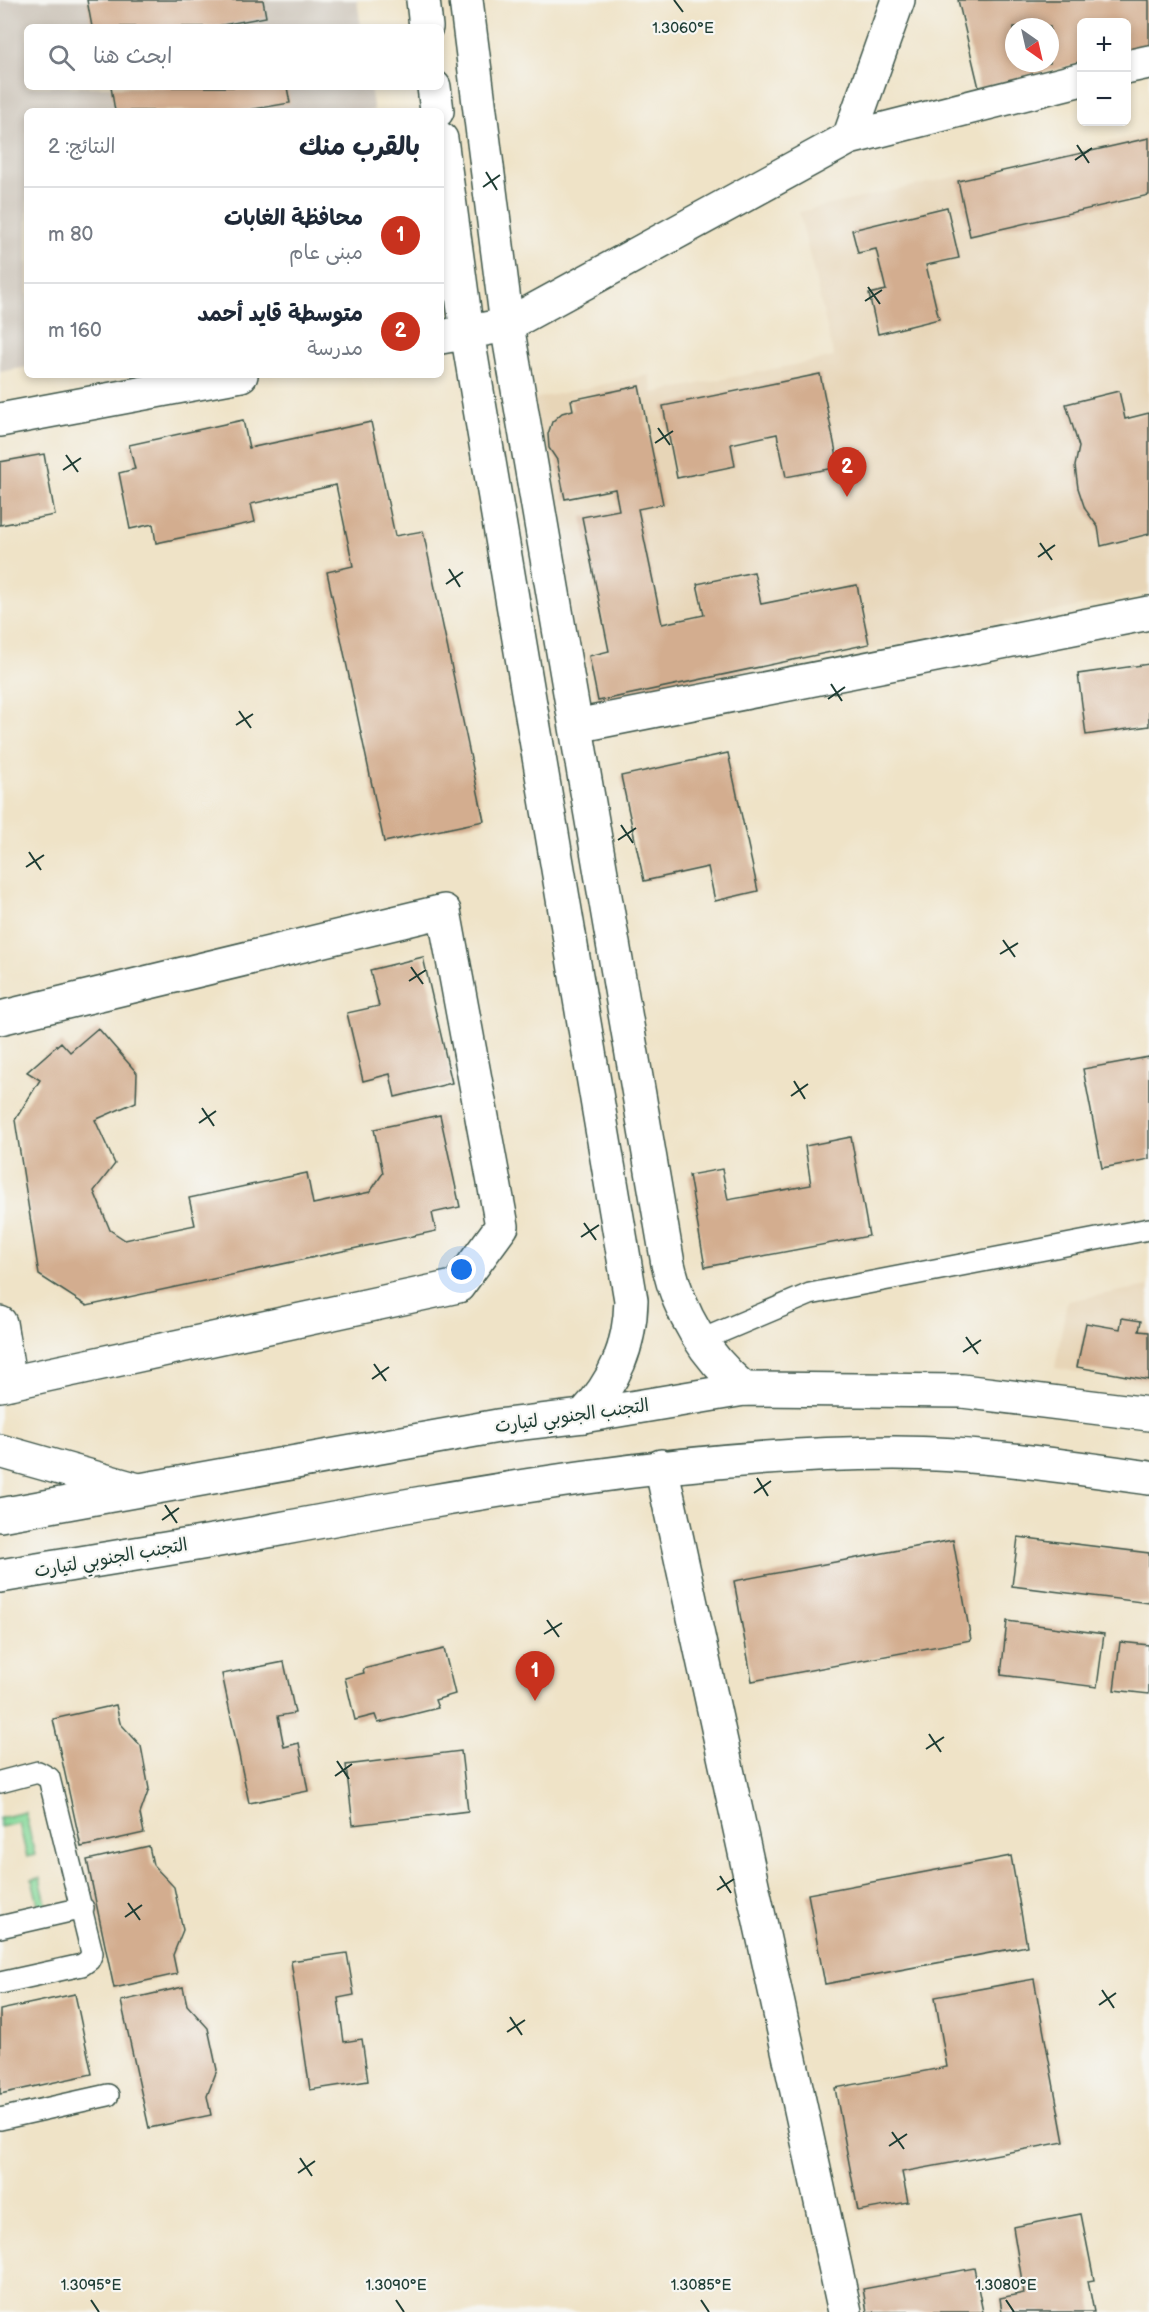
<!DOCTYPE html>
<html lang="ar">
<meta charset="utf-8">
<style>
:root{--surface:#fff;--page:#f6f6f7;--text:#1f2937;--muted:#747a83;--line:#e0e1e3;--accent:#c8321e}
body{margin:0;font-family:"Balsamiq Sans","Playpen Sans Arabic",sans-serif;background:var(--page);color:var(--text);direction:rtl}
.controls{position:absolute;right:18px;top:18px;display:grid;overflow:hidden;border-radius:9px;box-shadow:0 3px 9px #0003}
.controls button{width:54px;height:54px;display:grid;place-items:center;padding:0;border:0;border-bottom:2px solid var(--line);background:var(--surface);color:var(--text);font:30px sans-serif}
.compass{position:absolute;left:1005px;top:18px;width:54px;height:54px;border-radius:50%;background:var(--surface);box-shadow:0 3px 9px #0003;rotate:146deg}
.you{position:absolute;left:462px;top:1270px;width:21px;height:21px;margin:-15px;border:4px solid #fff;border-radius:50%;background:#1a73e8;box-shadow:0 0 0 9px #1a73e833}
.badge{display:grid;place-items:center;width:39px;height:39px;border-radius:50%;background:var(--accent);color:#fff;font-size:20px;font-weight:700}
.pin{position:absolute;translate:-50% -50px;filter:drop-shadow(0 2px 3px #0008)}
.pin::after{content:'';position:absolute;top:32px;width:21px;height:18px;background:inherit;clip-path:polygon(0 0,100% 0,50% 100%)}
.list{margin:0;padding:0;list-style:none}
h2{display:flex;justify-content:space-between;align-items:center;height:78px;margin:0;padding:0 24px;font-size:26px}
h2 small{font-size:20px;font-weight:400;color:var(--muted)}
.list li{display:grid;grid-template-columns:39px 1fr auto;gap:18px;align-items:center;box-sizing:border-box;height:96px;padding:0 24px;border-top:2px solid var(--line)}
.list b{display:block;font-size:22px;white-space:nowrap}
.list p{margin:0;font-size:20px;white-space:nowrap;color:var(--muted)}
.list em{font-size:20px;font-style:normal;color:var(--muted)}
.icon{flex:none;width:33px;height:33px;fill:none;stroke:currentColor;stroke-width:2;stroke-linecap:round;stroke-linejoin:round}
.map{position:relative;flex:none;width:1149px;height:2312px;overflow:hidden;direction:ltr}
.search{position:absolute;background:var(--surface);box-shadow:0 3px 9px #0003;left:24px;top:24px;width:420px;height:66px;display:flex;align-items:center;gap:15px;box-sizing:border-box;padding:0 21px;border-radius:9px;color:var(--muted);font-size:22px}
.panel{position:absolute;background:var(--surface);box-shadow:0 3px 9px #0003;left:24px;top:108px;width:420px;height:270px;border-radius:9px;direction:rtl}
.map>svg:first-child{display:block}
</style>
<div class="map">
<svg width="1149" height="2312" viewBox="0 0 1149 2312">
<rect width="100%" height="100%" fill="#f6f6f2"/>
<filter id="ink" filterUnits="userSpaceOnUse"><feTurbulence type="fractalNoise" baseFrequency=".0167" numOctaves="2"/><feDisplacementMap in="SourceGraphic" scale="12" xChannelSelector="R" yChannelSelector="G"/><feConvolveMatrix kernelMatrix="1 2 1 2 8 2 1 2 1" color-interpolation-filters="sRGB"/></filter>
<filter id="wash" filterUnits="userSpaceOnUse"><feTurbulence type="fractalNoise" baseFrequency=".008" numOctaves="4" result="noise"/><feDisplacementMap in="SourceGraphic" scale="24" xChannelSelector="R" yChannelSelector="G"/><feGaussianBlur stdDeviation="1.35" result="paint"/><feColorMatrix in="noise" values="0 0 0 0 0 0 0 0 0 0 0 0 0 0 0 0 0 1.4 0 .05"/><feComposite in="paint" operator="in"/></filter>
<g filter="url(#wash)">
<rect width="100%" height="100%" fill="#efe3c7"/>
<path fill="#e7d5b7" d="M 1149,133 L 1149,592 L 591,708 L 524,401 L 649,375 L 653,393 L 834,357 L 799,212 Z
M 1149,1286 L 1149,1385 L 1055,1368 L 1067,1301 Z"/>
<path fill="#cbc3b8" d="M 0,0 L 357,0 L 361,27 L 27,27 L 27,87 L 370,87 L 374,111 L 27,111 L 27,367 L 0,372 Z"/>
<path fill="#86d99a" stroke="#528b67" stroke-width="1.5" d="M 25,1812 L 35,1855 L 27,1857 L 19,1823 L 0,1827 L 0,1818 Z
M 40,1878 L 51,1925 L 41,1917 L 32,1879 Z"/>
<g id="blocks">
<path fill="#d3ad8f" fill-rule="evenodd" d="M 87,0 L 263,0 L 266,17 L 212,27 L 92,27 Z
M 958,0 L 1149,0 L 1149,47 L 1126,53 L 1126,22 L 1082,22 L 1082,63 L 979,88 ZM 1014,27 L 1050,27 L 1050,63 L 1014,63 Z
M 111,87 L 287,87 L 290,103 L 242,111 L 115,111 Z
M 1149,138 L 1149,195 L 970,236 L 958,181 Z
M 947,207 L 959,258 L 926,265 L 939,319 L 878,334 L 869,294 L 886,290 L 876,249 L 858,253 L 852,230 Z
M 820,374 L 839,467 L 786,477 L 777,434 L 731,444 L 735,466 L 677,478 L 663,406 Z
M 639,386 L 663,504 L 638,509 L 662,624 L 704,615 L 697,584 L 754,572 L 761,604 L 857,585 L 869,644 L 598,701 L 589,656 L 609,651 L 582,517 L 619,510 L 615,489 L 565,499 L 557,460 L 549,448 L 548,434 L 552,422 L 562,413 L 573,410 L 571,400 Z
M 1119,391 L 1125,419 L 1149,413 L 1149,534 L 1101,546 L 1098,527 L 1085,509 L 1078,488 L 1075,466 L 1079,447 L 1066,404 Z
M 243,420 L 249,448 L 371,422 L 395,536 L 423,531 L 484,821 L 384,842 L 327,572 L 353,566 L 336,485 L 251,504 L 255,522 L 156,543 L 153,524 L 130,529 L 119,473 L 135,469 L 129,445 Z
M 44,454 L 55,515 L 0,525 L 0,462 Z
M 1149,664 L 1149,726 L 1086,735 L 1078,674 Z
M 728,753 L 758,891 L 715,901 L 708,867 L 644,881 L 621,776 Z
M 423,957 L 452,1083 L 395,1097 L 390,1074 L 363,1081 L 347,1013 L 379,1006 L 370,970 Z
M 98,1028 L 137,1073 L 136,1102 L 95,1120 L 115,1164 L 94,1191 L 110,1230 L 125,1240 L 195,1225 L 189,1198 L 307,1173 L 313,1204 L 370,1192 L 383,1173 L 374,1129 L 440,1115 L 460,1207 L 432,1213 L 436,1231 L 87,1306 L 39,1275 L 15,1120 L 40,1080 L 27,1072 L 61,1042 L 70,1052 Z
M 1149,1057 L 1149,1159 L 1102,1168 L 1083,1069 Z
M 851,1137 L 869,1236 L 705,1267 L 689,1175 L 722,1169 L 728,1200 L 811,1185 L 805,1146 Z
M 1122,1318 L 1141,1321 L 1139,1331 L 1149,1332 L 1149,1380 L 1077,1367 L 1086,1323 L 1120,1329 Z
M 1018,1537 L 1149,1553 L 1149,1603 L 1012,1586 Z
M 953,1540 L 971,1640 L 752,1681 L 734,1581 Z
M 1007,1621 L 1104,1634 L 1097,1687 L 1001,1675 Z
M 1120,1642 L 1149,1645 L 1149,1694 L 1114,1690 Z
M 444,1649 L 455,1694 L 435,1700 L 438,1708 L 378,1723 L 375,1715 L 355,1720 L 345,1678 L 364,1673 L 363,1669 Z
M 284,1662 L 295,1713 L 278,1716 L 284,1747 L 299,1743 L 308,1791 L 249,1803 L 222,1674 Z
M 116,1705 L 120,1723 L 141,1746 L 149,1789 L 140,1814 L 144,1833 L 81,1847 L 53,1719 Z
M 461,1751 L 468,1811 L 353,1825 L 346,1765 Z
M 149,1846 L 153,1865 L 174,1887 L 183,1930 L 173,1955 L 177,1974 L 114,1988 L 87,1860 Z
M 1011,1856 L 1027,1946 L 825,1984 L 808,1894 Z
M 347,1953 L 354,1995 L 338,1998 L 344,2042 L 362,2039 L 368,2081 L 310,2090 L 291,1961 Z
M 1034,1979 L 1064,2142 L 902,2172 L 908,2202 L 858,2211 L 835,2088 L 947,2067 L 935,1997 Z
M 183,1987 L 187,2005 L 208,2028 L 217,2070 L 207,2096 L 211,2115 L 149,2128 L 121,2001 Z
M 75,1994 L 92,2074 L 0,2094 L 0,2010 Z
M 1081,2214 L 1094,2280 L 1088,2281 L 1094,2312 L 1002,2312 L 1000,2298 L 1024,2293 L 1013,2227 Z
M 974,2268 L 983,2312 L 867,2312 L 863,2289 Z"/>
</g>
</g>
<g filter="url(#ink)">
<use href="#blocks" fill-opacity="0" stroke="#3e564a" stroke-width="1.5"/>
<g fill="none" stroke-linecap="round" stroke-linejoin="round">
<g stroke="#3e564a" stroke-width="24">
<path id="service" d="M 699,1341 L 810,1294 L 1149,1229
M 0,1782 L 38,1772 L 49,1778 L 92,1953 L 89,1960 L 82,1965 L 0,1983
M 0,1927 L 83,1908
M 0,2119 L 108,2095"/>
</g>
<g stroke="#3e564a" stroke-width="36">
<path id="minor" d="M 423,0 L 426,27
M 466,0 L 507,325 L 668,1264 C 680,1315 704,1355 744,1389
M 1126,67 L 1149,62
M 434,87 L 437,111
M 849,138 L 898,0
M 441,139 L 467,332 L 631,1300 C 630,1347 615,1382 583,1416
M 441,337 L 507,325 L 849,138 L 1082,79
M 0,420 L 241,375
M 576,726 L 1149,613
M 0,1018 L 444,911 L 502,1226 L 458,1286 L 0,1385
M 0,1323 L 10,1383
M 0,1451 L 138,1490
M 661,1466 L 845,2312"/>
</g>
<g stroke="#3e564a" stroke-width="36">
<path id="trunk" d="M 0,1515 L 498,1426 L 583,1416 L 744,1389 L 962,1391 L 1149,1414
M 0,1576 C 79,1563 157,1551 236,1537 C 453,1497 672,1454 894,1453 C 979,1453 1065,1466 1149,1478"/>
</g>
<use href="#service" stroke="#fff" stroke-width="21"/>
<use href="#minor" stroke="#fff" stroke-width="33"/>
<use href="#trunk" stroke="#fff" stroke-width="33"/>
</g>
</g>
<path fill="none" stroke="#1f3d34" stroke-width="2" d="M 674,0 L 683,12M 1077,145 L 1089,163M 1075,160 L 1092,148M 486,172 L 497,190M 483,187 L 500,175M 868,287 L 880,304M 865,301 L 882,290M 658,428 L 670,445M 655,443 L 673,431M 66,455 L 78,472M 63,470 L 81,458M 1040,543 L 1052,560M 1038,557 L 1055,545M 449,569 L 460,587M 446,584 L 463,572M 831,684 L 842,701M 828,699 L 845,687M 239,711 L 251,728M 236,725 L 253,714M 621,825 L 633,843M 618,840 L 636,828M 29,852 L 41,870M 26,867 L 44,855M 1003,940 L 1015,957M 1000,954 L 1018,943M 411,967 L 423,984M 409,981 L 426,970M 794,1081 L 805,1099M 791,1096 L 808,1084M 202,1108 L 214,1126M 199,1123 L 216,1111M 584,1223 L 596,1240M 581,1237 L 599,1225M 966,1337 L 978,1354M 963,1352 L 981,1340M 374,1364 L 386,1381M 372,1379 L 389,1367M 757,1478 L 768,1496M 754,1493 L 771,1481M 165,1505 L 177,1523M 162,1520 L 179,1508M 547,1620 L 559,1637M 544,1634 L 562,1623M 929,1734 L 941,1752M 926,1749 L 944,1737M 337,1761 L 349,1779M 335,1776 L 352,1764M 720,1876 L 731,1893M 717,1890 L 734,1879M 128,1903 L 140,1920M 125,1917 L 142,1905M 1102,1990 L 1114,2008M 1099,2005 L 1116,1993M 510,2017 L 522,2035M 507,2032 L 525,2020M 892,2132 L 904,2149M 889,2146 L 907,2134M 300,2158 L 312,2176M 298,2173 L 315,2161M 91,2300 L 99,2312M 396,2300 L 404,2312M 701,2300 L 709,2312M 1006,2300 L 1014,2312"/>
<g text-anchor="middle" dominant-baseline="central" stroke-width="4.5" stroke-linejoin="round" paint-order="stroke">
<g font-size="18" fill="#1f3d34" stroke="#f6f6f2">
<text transform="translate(572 1416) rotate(-8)">التجنب الجنوبي لتيارت</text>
<text transform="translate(111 1558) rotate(-10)">التجنب الجنوبي لتيارت</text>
</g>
</g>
<g font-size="15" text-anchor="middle" fill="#1f3d34" stroke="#f6f6f2" stroke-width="4.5" stroke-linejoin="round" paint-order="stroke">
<text x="683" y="33">1.3060°E</text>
<text x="91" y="2290">1.3095°E</text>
<text x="396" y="2290">1.3090°E</text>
<text x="701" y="2290">1.3085°E</text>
<text x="1006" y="2290">1.3080°E</text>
</g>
</svg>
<div class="controls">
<button>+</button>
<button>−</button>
</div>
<svg class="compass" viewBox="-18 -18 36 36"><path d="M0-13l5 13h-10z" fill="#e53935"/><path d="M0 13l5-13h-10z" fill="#747a83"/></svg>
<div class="you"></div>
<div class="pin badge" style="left:535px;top:1701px">1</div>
<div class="pin badge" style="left:847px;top:497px">2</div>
<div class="search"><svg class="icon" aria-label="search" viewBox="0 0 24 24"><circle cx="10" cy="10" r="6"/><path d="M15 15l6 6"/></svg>ابحث هنا</div>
<section class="panel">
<h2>بالقرب منك<small>النتائج: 2</small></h2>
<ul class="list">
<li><span class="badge">1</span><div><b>محافظة الغابات</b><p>مبنى عام</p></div><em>80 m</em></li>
<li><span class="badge">2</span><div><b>متوسطة قايد أحمد</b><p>مدرسة</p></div><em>160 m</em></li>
</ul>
</section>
</div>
